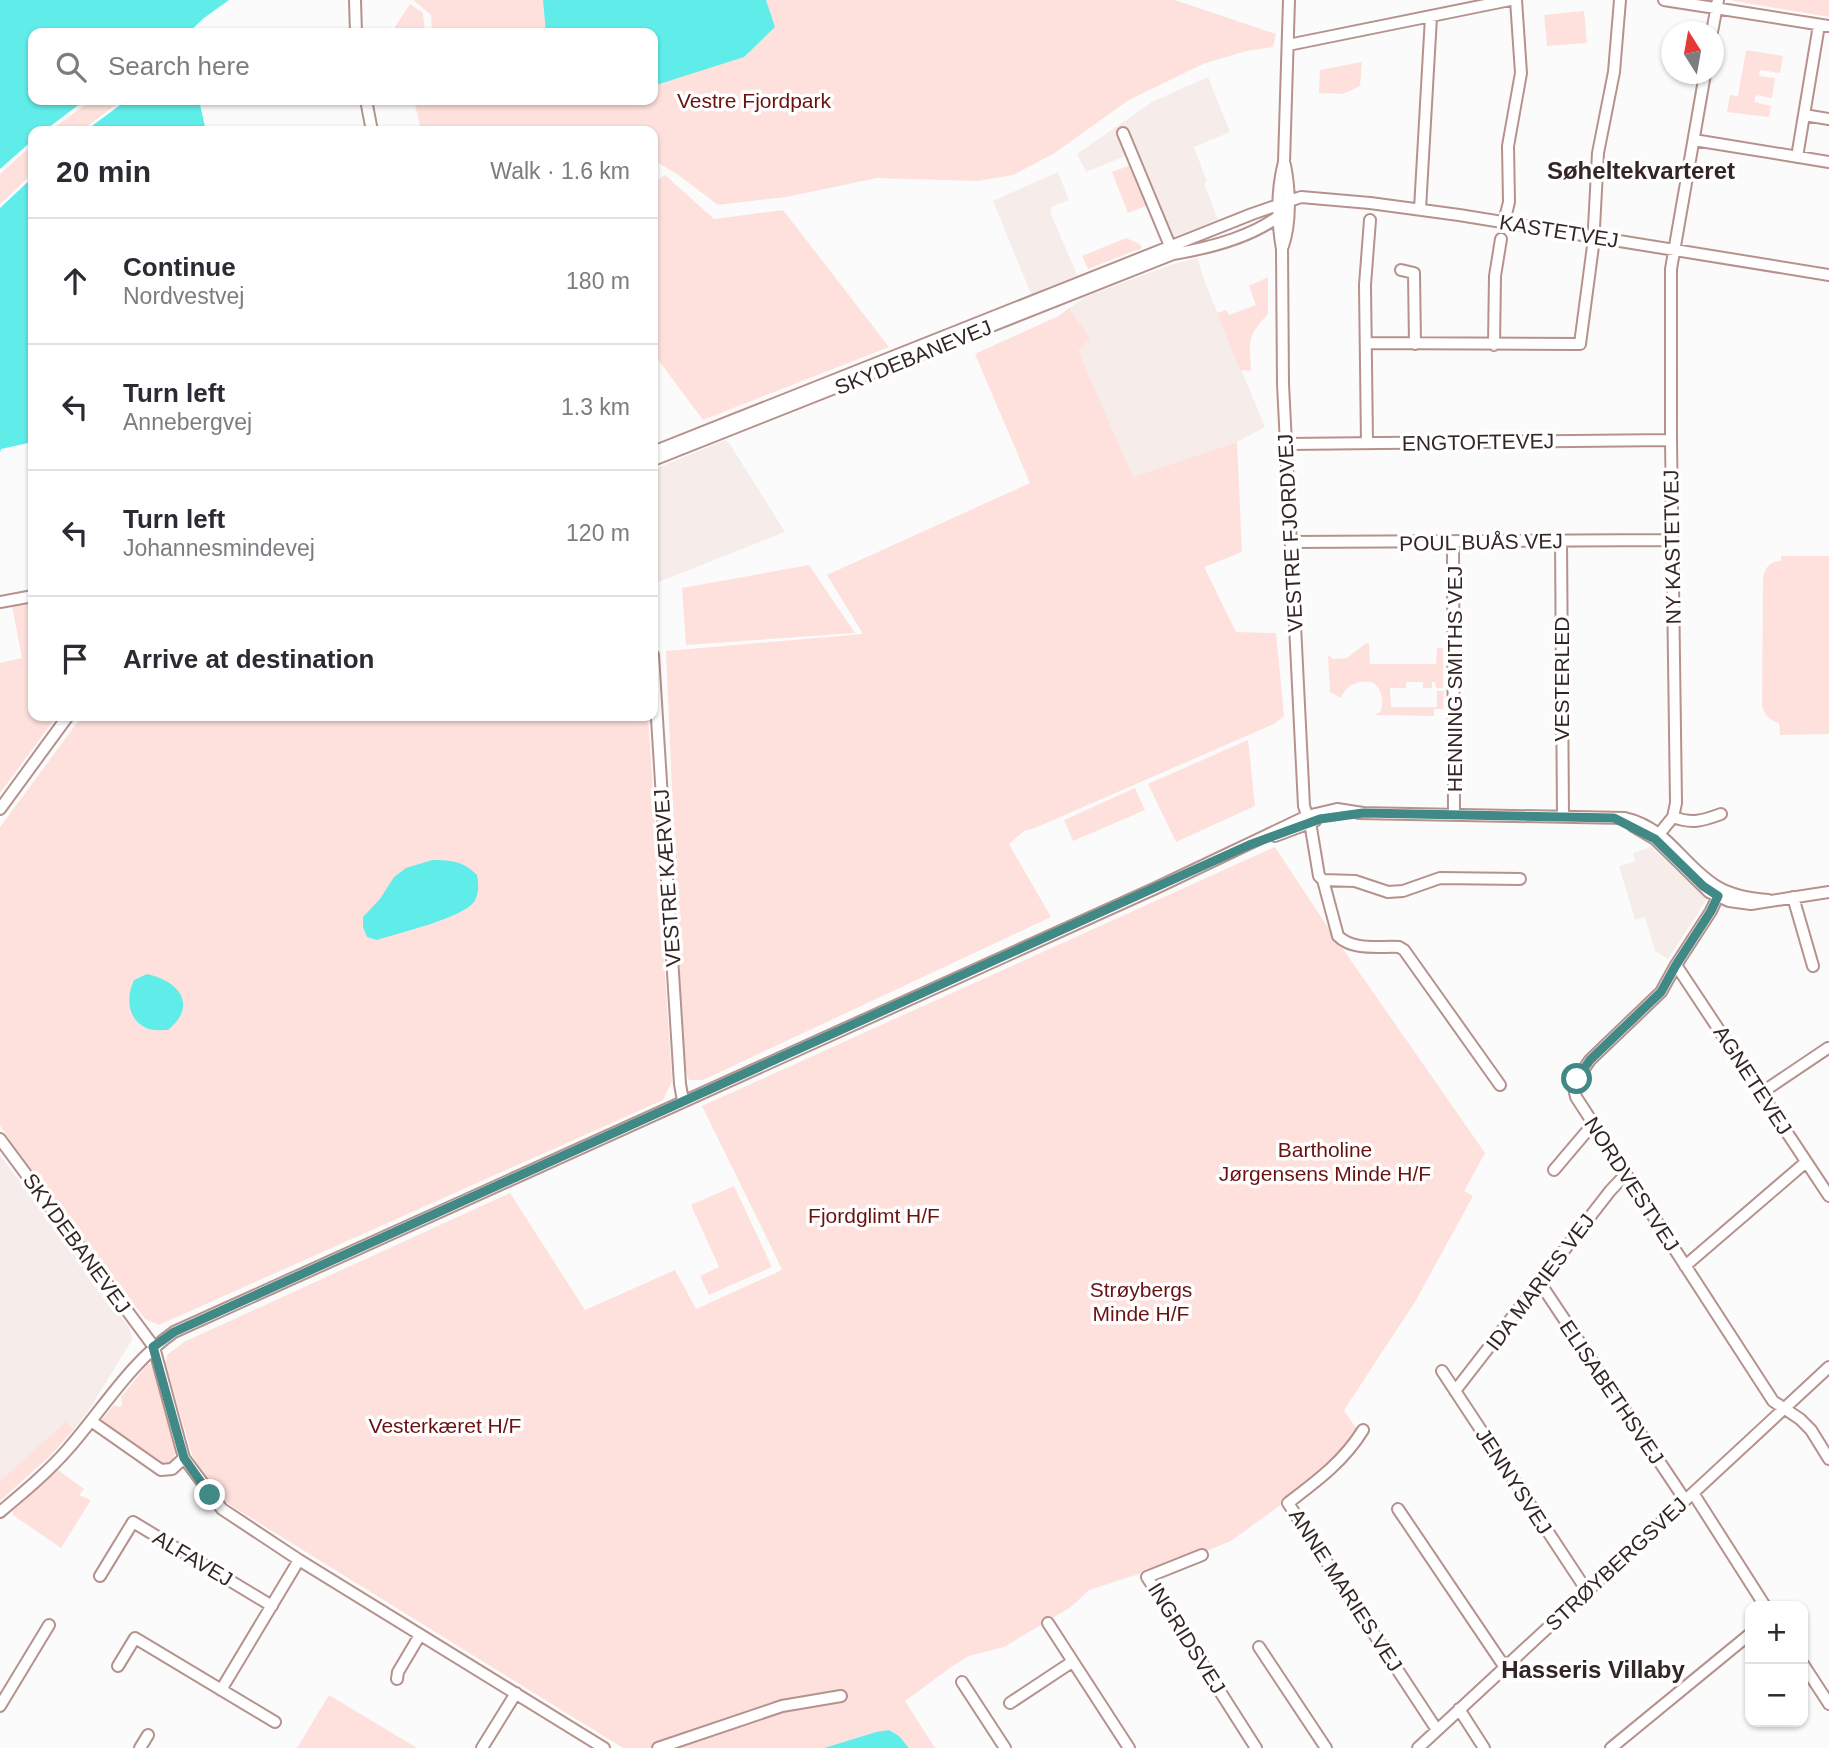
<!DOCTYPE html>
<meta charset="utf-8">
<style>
:root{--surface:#fff;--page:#f2f2f3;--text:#2b2b33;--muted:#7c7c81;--line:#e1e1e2}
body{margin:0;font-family:Arial,sans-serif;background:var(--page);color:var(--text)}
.controls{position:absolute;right:21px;bottom:21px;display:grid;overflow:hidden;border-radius:14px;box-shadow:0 2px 5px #0004}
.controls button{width:63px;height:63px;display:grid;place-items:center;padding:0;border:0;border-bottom:2px solid var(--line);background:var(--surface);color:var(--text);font:35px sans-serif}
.compass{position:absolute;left:1661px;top:21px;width:63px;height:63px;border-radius:50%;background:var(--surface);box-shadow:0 2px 5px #0004;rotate:349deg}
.stop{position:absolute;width:21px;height:21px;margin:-16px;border:5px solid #418987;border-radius:50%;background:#fff}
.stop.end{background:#418987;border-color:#fff;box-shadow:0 2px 7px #0008}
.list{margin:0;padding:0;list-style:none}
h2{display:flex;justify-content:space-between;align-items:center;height:91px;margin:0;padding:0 28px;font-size:30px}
h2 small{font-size:23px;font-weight:400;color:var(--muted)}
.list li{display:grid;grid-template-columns:46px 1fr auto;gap:21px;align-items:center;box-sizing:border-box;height:126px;padding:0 28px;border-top:2px solid var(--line)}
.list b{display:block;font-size:26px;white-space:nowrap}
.list p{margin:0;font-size:23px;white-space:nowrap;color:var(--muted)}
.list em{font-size:23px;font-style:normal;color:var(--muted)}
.icon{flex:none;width:38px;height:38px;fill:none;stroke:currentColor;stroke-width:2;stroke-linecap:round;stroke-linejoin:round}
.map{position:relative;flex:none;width:1829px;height:1748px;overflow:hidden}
.search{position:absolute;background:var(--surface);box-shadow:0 2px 5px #0004;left:28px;top:28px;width:630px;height:77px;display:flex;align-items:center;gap:18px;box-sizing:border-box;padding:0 24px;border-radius:14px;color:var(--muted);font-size:26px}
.panel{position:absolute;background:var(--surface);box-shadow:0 2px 5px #0004;left:28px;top:126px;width:630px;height:595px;border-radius:14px}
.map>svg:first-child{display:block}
</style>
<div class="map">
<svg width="1829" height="1748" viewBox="0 0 1829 1748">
<rect width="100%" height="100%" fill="#fbfbfb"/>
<path fill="#f6ecea" d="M 1208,77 L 1230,132 L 1194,147 L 1207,182 L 1204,184 L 1218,219 L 1173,237 L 1138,151 L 1086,172 L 1077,154 L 1152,102 Z
M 1058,172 L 1069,200 L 1051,207 L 1050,212 L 1077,275 L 1031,294 L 993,201 Z
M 1197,258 L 1206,285 L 1265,427 L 1237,442 L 1133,477 L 975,354 L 1059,316 L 1085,297 L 1173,264 Z
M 725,440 L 729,443 L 785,532 L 656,583 L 653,529 L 653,475 L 660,467 Z
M 1651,847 L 1707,899 L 1668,959 L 1655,951 L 1645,917 L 1635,920 L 1619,866 L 1635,862 L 1633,853 Z
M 0,1155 L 130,1329 L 132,1340 L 89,1410 L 74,1429 L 68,1421 L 0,1482 Z"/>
<path fill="#fee1dd" d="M 413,0 L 1175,0 L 1276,34 L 1273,47 L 1246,51 L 1203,64 L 1129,100 L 1053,154 L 1013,175 L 978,181 L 877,178 L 786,197 L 718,205 L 677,174 L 653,160 L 653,131 L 421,131 L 414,100 L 653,100 L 653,33 L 432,33 L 431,15 Z
M 1732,0 L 1829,0 L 1829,17 L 1734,1 Z
M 410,4 L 423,13 L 425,33 L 391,33 Z
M 1584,11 L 1587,43 L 1547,46 L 1544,15 Z
M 1746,50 L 1783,56 L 1780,73 L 1760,70 L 1759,76 L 1775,78 L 1772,98 L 1756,95 L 1754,102 L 1771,106 L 1769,117 L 1727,112 L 1730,95 L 1738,96 Z
M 1362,62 L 1360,86 L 1343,94 L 1319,93 L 1320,70 Z
M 92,100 L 122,100 L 81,131 L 49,131 Z
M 33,144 L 33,173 L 0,204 L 0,174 Z
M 1131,165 L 1148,205 L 1128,213 L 1112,172 Z
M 665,175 L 714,219 L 783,210 L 889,347 L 703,420 L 653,353 L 653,183 Z
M 1126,238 L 1140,244 L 1142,248 L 1088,269 L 1082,256 Z
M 1268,277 L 1268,314 C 1247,336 1249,342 1251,371 L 1240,370 L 1217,313 L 1226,310 L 1229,315 L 1256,305 L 1249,286 Z
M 1069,308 L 1090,339 L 1078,351 L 1133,477 L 1237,442 L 1242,552 L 1204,567 L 1236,632 L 1276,633 L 1284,716 L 1274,724 L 1035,828 L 1024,831 L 1009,844 L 1051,917 L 703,1080 L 689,1080 L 684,1067 L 666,651 L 863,634 L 827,575 L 1030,483 L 975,354 L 1059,316 Z
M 1781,556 L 1829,556 L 1829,734 L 1780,735 L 1779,723 C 1769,720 1765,716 1762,705 L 1763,577 C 1766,566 1770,562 1781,561 Z
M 809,565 L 855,633 L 686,645 L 682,588 Z
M 33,602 L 33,716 L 57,716 L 0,793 L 0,663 L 22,658 L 12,606 Z
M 1366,643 L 1369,643 L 1370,664 L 1436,664 L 1437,648 L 1443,648 L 1443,688 L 1436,688 L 1435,682 L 1432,682 L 1432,688 L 1423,688 L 1423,682 L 1406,682 L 1406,688 L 1390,688 L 1390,691 L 1391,707 L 1437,707 L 1437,691 L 1444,691 L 1443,709 L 1434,709 L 1434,716 L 1375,715 L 1381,711 C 1384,700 1382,690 1374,683 C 1360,679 1346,684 1341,698 L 1330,692 L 1328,655 L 1333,659 L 1347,658 Z
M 82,716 L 648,716 L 672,1081 L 663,1100 L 159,1325 L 145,1319 L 54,1201 L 0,1126 L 0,827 Z
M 1248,740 L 1255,806 L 1176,842 L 1148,784 Z
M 1135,788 L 1145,810 L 1073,841 L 1064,820 Z
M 1275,847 L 1329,929 L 1485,1153 L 1464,1191 L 1473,1196 L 1415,1302 L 1344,1410 L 1358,1431 L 1315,1480 L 1231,1541 L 1192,1557 L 1089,1590 L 1071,1607 L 1004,1647 L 969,1656 L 954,1665 L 905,1701 L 935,1748 L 909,1748 L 899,1736 L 876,1732 L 824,1748 L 623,1748 L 230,1505 L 201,1471 L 192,1455 L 166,1365 L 167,1355 L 184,1342 L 510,1193 L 585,1310 L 675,1270 L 696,1309 L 778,1272 L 782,1269 L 702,1106 Z
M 734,1186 L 772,1267 L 709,1295 L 700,1276 L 719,1267 L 691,1205 Z
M 148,1364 L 154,1365 L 177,1449 L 171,1463 L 165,1465 L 159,1464 L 100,1422 L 114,1405 L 120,1407 L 122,1405 L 121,1397 Z
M 67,1421 L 74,1429 L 51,1455 L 0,1501 L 0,1481 Z
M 58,1470 L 84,1489 L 79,1495 L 91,1500 L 61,1548 L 13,1515 L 13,1511 Z
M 329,1695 L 417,1748 L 297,1748 Z"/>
<path fill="#60edea" d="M 0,0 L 229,0 L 204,18 L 188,33 L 33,33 L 33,100 L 85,100 L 44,131 L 33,131 L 33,140 L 0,169 Z
M 543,0 L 766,0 L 775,27 L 744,57 L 653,86 L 653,33 L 546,33 Z
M 127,100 L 199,100 L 206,131 L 85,131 Z
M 33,177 L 33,442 L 1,449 L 0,453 L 0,208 Z
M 432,860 C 451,860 463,861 477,875 C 479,884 479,894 474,902 C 462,918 399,933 377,940 L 367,937 L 363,927 L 363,917 L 380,899 L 394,877 L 406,868 Z
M 147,974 C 178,981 199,1004 168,1030 C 162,1030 152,1031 146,1028 C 127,1019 126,997 134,980 Z
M 889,1730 L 899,1736 L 909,1748 L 824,1748 L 876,1732 Z"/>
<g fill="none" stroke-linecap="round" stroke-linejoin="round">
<g stroke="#b6928d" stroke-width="14">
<path id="minor" d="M 355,0 L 356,33
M 1289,0 L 1284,162 C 1277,189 1277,221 1282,249 L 1283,384 L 1304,806 L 1311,828 L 1319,876 L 1323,880 L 1338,936 C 1353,951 1379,946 1399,947 L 1404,950 L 1500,1085
M 1664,0 L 1829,26
M 1712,32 L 1718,0
M 1288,45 L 1510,0
M 366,100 L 372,131
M 1804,115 L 1829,119
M 1123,133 L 1173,253
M 1694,140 L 1829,162
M 1797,157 L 1819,25
M 1420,209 L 1431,17
M 1504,222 L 1509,202 L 1508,146 L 1521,73 L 1516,0
M 1283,246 C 1291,223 1290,190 1285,165
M 1401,270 L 1414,273 L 1415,344
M 1367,343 L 1580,344 L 1593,246 L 1598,153 L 1614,72 L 1620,0
M 1494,345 L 1495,276 L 1501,239
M 1367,443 L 1365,285 L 1370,220
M 1286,444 L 1671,440
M 653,452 L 1252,214 L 1301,197 L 1370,203 L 1459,215 L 1829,275
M 653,460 L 1173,254 C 1210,248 1260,235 1287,209
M 1561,541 L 1563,817
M 1290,542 L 1672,540
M 1453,543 L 1454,815
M 0,602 L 33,596
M 653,655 L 680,1084 L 683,1101
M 0,809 L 68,716
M 1358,813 L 1625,818 C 1668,828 1681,864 1716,886 C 1732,896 1750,898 1768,900
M 1673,817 C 1692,824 1702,821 1721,814
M 1633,826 L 1655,839 L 1709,892 L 1729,901 L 1751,904 L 1829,892
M 1275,836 L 1315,821
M 1655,839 L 1673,817 L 1676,803 L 1671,440 L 1671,269 L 1705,74
M 1323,880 L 1355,881 L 1388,892 L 1403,891 L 1440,878 L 1520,879
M 1718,896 L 1711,911 L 1676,965 L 1661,992 L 1590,1060 L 1577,1079 L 1574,1088 L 1576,1097 L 1773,1401 L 1800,1419 L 1811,1430 L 1829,1459
M 1793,897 L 1813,966
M 1676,965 L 1829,1196
M 1761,1093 L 1828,1048
M 0,1139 L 154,1347 L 184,1458 L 222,1509 L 299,1560 L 604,1748
M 1554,1170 L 1593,1124
M 1685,1266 L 1806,1162
M 1540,1283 L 1685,1500
M 1442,1371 L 1587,1591
M 1455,1391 L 1610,1191 L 1626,1174
M 91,1421 L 161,1470 L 172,1469 L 184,1458
M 1363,1430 C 1344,1461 1317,1481 1288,1503 L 1437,1730
M 1693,1493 L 1765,1606
M 1398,1509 L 1504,1666
M 0,1512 C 24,1492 48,1472 68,1449 C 103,1409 130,1363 174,1332 L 1156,888 L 1307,816 L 1337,809 L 1363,813
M 1202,1555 L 1147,1577 L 1256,1748
M 100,1576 L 133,1522 L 272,1606
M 1048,1623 L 1129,1748
M 1259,1647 L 1326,1748
M 1803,1664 L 1829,1704
M 118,1666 L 135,1638 L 275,1722
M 397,1679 L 398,1672 L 420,1635
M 962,1682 L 1005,1748
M 221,1690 L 299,1560
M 1010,1703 L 1072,1662
M 0,1706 L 49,1625
M 1459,1709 L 1484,1748
M 140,1748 L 148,1735
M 482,1748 L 516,1693
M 658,1748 L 782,1706 L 841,1696
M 1418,1748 L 1829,1367
M 1611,1748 L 1750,1634"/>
</g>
<use href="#minor" stroke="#fff" stroke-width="10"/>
</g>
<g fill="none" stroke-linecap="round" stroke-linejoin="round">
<path stroke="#418987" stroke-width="9" d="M 210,1495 L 184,1458 L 153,1347 L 174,1332 L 1249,845 L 1320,819 L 1363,813 L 1614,818 L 1655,839 L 1703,886 L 1718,896 L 1711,911 L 1676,965 L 1661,992 L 1590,1060 L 1577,1079"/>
</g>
<g text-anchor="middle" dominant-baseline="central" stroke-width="7" stroke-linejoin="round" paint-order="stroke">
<g font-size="21" fill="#691210" stroke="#fff">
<text x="754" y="100">Vestre Fjordpark</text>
<text x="1325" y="1149">Bartholine<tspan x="1325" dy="24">Jørgensens Minde H/F</tspan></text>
<text x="874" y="1215">Fjordglimt H/F</text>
<text x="1141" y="1289">Strøybergs<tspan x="1141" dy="24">Minde H/F</tspan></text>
<text x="445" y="1425">Vesterkæret H/F</text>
</g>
<g font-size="21" fill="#342624" stroke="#fff">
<text transform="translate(1559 231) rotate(9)">KASTETVEJ</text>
<text transform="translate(913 357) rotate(-22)">SKYDEBANEVEJ</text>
<text transform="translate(1478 442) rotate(-1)">ENGTOFTEVEJ</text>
<text transform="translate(1290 533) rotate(-93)">VESTRE FJORDVEJ</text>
<text transform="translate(1481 542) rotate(-1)">POUL BUÅS VEJ</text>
<text transform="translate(1672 547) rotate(-91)">NY KASTETVEJ</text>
<text transform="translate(1454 679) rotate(-90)">HENNING SMITHS VEJ</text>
<text transform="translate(1561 679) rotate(-90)">VESTERLED</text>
<text transform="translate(667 878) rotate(-94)">VESTRE KÆRVEJ</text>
<text transform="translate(1753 1080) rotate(57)">AGNETEVEJ</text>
<text transform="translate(1632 1184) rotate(57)">NORDVESTVEJ</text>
<text transform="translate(77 1243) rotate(54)">SKYDEBANEVEJ</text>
<text transform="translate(1540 1282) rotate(-53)">IDA MARIES VEJ</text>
<text transform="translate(1612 1392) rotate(56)">ELISABETHSVEJ</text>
<text transform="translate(1514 1481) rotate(57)">JENNYSVEJ</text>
<text transform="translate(193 1558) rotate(31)">ALFAVEJ</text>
<text transform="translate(1616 1564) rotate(-43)">STRØYBERGSVEJ</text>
<text transform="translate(1346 1590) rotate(57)">ANNE MARIES VEJ</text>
<text transform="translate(1187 1638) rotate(58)">INGRIDSVEJ</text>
</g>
<g font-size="24" font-weight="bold" fill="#342624" stroke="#fff">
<text x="1641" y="170">Søheltekvarteret</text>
<text x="1593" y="1669">Hasseris Villaby</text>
</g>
</g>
</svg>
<div class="controls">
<button>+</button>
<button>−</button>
</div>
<svg class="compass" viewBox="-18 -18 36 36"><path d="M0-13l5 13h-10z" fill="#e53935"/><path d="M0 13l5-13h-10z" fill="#7c7c81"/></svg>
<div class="stop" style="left:1577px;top:1079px"></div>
<div class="stop end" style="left:210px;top:1495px"></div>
<div class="search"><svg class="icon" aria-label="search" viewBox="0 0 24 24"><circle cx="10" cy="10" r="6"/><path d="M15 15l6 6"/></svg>Search here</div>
<section class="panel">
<h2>20 min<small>Walk · 1.6 km</small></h2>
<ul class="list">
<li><svg class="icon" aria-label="ahead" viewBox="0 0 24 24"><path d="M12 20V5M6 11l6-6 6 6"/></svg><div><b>Continue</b><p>Nordvestvej</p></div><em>180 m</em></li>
<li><svg class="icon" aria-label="left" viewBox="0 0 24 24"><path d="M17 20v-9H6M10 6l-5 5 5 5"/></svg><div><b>Turn left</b><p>Annebergvej</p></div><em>1.3 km</em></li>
<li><svg class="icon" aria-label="left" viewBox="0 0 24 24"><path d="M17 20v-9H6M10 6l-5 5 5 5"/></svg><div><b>Turn left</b><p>Johannesmindevej</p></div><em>120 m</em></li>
<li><svg class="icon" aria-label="arrive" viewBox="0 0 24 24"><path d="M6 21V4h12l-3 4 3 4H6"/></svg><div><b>Arrive at destination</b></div></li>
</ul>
</section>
</div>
